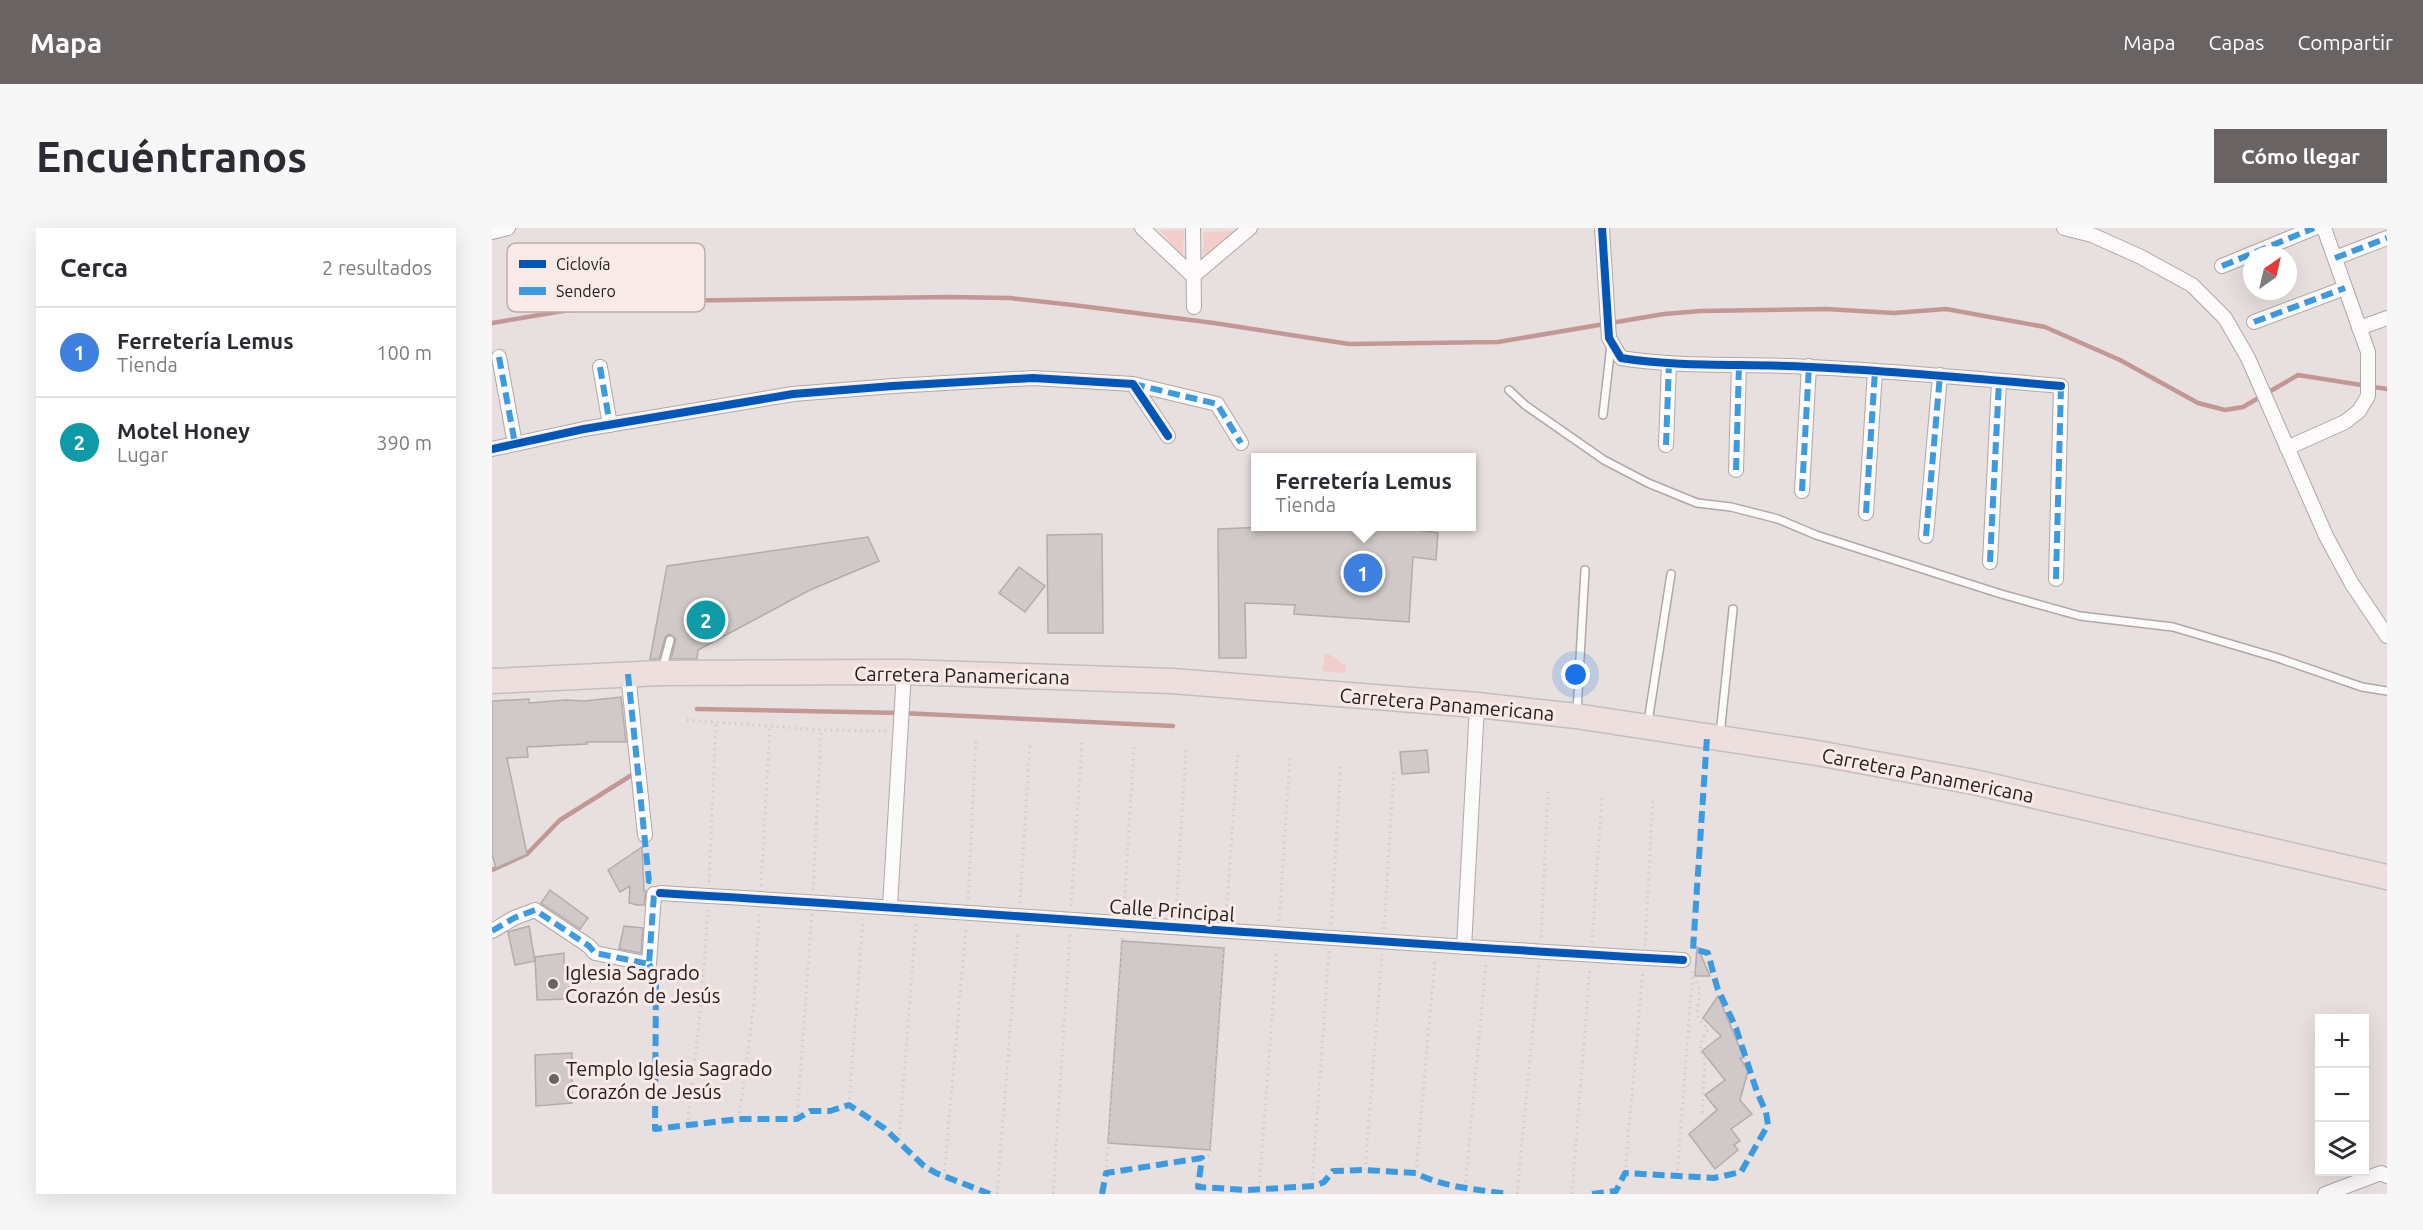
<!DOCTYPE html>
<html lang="es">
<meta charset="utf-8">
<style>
:root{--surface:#fff;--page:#f7f7f7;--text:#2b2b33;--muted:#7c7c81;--line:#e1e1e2;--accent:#6a6363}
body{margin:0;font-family:Ubuntu,sans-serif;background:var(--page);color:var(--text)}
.controls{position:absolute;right:18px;bottom:18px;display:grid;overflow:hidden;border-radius:0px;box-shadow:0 6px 24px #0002}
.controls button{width:54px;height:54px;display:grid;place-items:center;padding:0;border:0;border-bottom:2px solid var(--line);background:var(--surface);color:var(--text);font:30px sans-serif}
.compass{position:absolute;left:1751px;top:18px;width:54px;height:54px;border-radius:50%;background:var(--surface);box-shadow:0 6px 24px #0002;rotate:34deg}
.you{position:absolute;left:1084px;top:447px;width:21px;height:21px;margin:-15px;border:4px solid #fff;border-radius:50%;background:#1a73e8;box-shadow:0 0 0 9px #1a73e833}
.badge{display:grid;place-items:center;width:39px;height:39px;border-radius:50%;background:var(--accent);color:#fff;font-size:20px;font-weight:700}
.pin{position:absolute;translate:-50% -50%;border:3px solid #fff;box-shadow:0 2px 6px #0006}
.popup{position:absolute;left:759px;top:225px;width:225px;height:78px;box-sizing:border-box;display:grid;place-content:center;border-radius:0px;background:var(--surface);filter:drop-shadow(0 2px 4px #0005);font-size:20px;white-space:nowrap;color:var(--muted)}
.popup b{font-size:22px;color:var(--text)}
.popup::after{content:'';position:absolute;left:50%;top:100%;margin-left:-12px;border:12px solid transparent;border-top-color:var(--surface)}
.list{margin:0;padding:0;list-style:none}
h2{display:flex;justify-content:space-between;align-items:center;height:78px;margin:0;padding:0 24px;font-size:26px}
h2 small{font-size:20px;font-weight:400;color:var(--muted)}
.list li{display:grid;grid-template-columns:39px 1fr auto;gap:18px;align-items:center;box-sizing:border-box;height:90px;padding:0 24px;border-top:2px solid var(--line)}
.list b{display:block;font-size:22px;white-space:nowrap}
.list p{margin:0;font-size:20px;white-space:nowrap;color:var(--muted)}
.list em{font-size:20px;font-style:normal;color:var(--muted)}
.icon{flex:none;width:33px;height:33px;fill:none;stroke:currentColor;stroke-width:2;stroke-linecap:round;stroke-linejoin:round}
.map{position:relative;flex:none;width:1895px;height:966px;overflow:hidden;border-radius:0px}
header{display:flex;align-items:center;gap:36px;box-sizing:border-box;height:84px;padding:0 30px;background:var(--accent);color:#fff}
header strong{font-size:28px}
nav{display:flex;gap:33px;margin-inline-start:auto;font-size:21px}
.intro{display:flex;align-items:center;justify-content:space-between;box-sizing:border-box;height:144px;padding:0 36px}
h1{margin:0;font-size:42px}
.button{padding:15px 27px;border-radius:0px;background:var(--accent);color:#fff;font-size:21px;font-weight:700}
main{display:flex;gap:36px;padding:0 36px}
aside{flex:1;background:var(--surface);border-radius:0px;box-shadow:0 6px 24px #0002}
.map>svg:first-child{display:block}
</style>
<header>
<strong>Mapa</strong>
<nav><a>Mapa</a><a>Capas</a><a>Compartir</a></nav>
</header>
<div class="intro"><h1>Encuéntranos</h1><a class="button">Cómo llegar</a></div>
<main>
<aside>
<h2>Cerca<small>2 resultados</small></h2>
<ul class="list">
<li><span class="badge" style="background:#3f7fe0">1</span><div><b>Ferretería Lemus</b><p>Tienda</p></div><em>100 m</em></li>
<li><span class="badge" style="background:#0f9aa8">2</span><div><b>Motel Honey</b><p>Lugar</p></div><em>390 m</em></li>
</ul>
</aside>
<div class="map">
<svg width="1895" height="966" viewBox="0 0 1895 966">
<rect width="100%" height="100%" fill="#e8e0df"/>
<path fill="#f2cdcb" d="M 668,2 L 692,2 L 691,30 Z
M 746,3 L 711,34 L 712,4 Z
M 833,426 L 839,427 L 854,438 L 853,445 L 831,443 Z"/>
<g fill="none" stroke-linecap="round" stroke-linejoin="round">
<path stroke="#c39795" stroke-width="4.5" d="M 0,95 L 71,83 L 171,73 L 457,69 L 518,70 L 581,77 L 722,95 L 857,116 L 1006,114 L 1172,86 L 1209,83 L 1334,81 L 1402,85 L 1454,81 L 1553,99 L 1628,132 L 1706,175 L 1733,182 L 1751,179 L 1806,147 L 1895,161
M 205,481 L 410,485 L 681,498
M 0,642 L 35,626 L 68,592 L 143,545"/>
</g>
<path fill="#d0c9c8" stroke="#b3acac" stroke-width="1.5" d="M 796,298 L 896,298 L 946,305 L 944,332 L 921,329 L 917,394 L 802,386 L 803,377 L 753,375 L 754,430 L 727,430 L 726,301 Z
M 610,306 L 611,405 L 556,405 L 555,307 Z
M 376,309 L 387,333 L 318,362 L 206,422 L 205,431 L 179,431 L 184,411 L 177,406 L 173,410 L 167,431 L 158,431 L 175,338 Z
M 527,339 L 553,358 L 533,384 L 507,365 Z
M 129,469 L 134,514 L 94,514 L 95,516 L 35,519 L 36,529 L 15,530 L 35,626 L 4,640 L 0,626 L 0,473 L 37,471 L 37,475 L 74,472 L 92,473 Z
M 935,522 L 937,544 L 910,546 L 908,524 Z
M 150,619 L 152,663 L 154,663 L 152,677 L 145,677 L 137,675 L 138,658 L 128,664 L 116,642 Z
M 58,662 L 96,690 L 88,701 L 49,675 Z
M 37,698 L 43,733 L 23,737 L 16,704 Z
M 132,698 L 151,700 L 149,725 L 127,721 Z
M 630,713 L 732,720 L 718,922 L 616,915 Z
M 1205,718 L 1218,748 L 1203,748 Z
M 72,725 L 72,742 L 78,741 L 78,771 L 45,772 L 43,729 Z
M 1226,768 L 1252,830 L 1248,830 L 1256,843 L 1248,872 L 1260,886 L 1239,901 L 1248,913 L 1242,917 L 1246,922 L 1223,941 L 1197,906 L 1225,882 L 1213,867 L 1233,852 L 1210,823 L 1229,808 L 1211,790 Z
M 80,825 L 80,875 L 44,878 L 43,827 Z"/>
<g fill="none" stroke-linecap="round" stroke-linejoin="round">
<g stroke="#aea8a7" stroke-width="10">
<path id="lane" d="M 1017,162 L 1033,177 L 1112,232 L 1156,255 L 1205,275 L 1239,279 L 1286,291 L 1324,307 L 1509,366 L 1588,388 L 1681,399 L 1786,430 L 1870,459 L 1895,463
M 1111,187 L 1119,117
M 171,439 L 178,412
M 1085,483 L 1093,342
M 1156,494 L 1179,346
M 1228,507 L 1241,381"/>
</g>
<g stroke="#aea8a7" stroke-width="16">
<path id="street" d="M 650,0 L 701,48
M 701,0 L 702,79
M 1110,0 L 1117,110 L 1129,130 C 1191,140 1256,135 1319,139 C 1403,143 1486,151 1569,158 L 1564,351
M 1572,0 L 1600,7 L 1649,29 L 1700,57 L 1733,90 L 1756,130 L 1834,308 L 1860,356 L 1895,408
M 0,4 L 16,0
M 1843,30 L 1895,10
M 1730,38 L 1822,0
M 701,48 L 758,0
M 1762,94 L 1853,60
M 1867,100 L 1895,90
M 7,129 L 23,216
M 108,139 L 118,197
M 641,156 L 725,176 L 749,215
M 1174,217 L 1177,135
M 1795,220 L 1853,194 L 1867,183 L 1876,168 L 1876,124 L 1832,0
M 0,221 L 92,201 L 301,166 L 401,158 L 541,150 L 641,156 L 676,208
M 1244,242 L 1247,137
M 1310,263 L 1317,138
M 1374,285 L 1383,143
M 1434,308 L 1448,147
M 1498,334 L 1507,153
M 136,446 L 153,607
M 168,665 C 509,685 849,713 1191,732
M 398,678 L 412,444
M 0,703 L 22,690 L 43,682 L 97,718 L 103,725 L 157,736 L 162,666
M 972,719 L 985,477
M 1833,966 L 1889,945 L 1895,948"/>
</g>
<g stroke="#c3bfbf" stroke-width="27">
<path id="highway" d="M 0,453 L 169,445 L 412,444 L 680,453 L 985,477 L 1084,488 L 1325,525 L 1482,554 L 1895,649"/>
</g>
<path stroke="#cfcccc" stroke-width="3" stroke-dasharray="1.5 4.5" stroke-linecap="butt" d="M 195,492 L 329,502 L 394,503
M 217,654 L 224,494
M 269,658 L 278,498
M 321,662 L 329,502
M 476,671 L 484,511
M 528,675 L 538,515
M 579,678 L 590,515
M 632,682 L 642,519
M 684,685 L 694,521
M 734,690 L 746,524
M 787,693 L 798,530
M 839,696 L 849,536
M 892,701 L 902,541
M 1049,709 L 1056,564
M 1100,715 L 1110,567
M 1153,718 L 1161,570
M 1200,749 L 1208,761 L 1205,788 L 1216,801 L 1210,812 L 1208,823 L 1213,831 L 1210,888
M 357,877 L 371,691
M 247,891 L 262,775 L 267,686
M 305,891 L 320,686
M 195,898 L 209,777 L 216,682
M 407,913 L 424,694
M 710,930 L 718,927 L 732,717
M 873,942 L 890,726
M 614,945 L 630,710
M 924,945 L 943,731
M 1133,945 L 1151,742
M 1185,948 L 1201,740
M 452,949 L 474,699
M 820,958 L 837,723
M 973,960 L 994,735
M 767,961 L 785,721
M 505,966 L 526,703
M 561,966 L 578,706
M 1025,966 L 1047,737
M 1080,966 L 1098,739"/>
<use href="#lane" stroke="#fcfafa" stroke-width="7"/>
<use href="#street" stroke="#fcfafa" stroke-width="14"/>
<use href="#highway" stroke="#eddfde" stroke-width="24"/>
<path stroke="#3c9be0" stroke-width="6" stroke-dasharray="12 6" stroke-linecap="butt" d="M 1843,30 L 1895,10
M 1730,38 L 1822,0
M 1762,94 L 1853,60
M 7,129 L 23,216
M 108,139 L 118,197
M 641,156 L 725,176 L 749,215
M 1174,217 L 1177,135
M 1244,242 L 1247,137
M 1310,263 L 1317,138
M 1374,285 L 1383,143
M 1434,308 L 1448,147
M 1498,334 L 1507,153
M 1564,351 L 1569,158
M 136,446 L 157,653 L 161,653
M 0,703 L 22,690 L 43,682 L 97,718 L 103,725 L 157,736 L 162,666
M 157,736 L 164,748 L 163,901 L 247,891 L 305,891 L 318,883 L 338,883 L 357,877 L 392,900 L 432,938 L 444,945 L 498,966
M 610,966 L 614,945 L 710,930 L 706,959 L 755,962 L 823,958 L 832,954 L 841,943 L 873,942 L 924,945 C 948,959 989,962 1017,966
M 1100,966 L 1124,963 L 1133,945 L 1222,950 L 1249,944 L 1276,897 L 1274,884 L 1265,864 L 1244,800 L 1225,759 L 1216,725 L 1201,721 L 1215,509"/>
<g stroke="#f9eae8" stroke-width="11">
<path id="cycleway" d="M 1110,0 L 1117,110 L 1129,130 C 1191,140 1256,135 1319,139 C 1403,143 1486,151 1569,158
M 0,221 L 92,201 L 301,166 L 401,158 L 541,150 L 641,156 L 676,208
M 168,665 C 509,685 849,713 1191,732"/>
</g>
<use href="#cycleway" stroke="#0057b8" stroke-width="8"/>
</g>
<g fill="#6a6363" stroke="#f9eae8" stroke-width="2">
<circle cx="61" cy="756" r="6"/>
<circle cx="62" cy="851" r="6"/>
</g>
<g text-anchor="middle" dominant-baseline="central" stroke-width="6" stroke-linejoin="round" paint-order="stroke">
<g font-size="20" fill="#262020" stroke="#f9eae8">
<text transform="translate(470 447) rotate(1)">Carretera Panamericana</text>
<text transform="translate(955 476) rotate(5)">Carretera Panamericana</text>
<text transform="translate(1436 547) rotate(11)">Carretera Panamericana</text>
<text transform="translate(680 682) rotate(4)">Calle Principal</text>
</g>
<g font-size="20" fill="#262020" stroke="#f9eae8" text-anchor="start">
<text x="73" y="744">Iglesia Sagrado<tspan x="73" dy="23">Corazón de Jesús</tspan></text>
<text x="74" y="840">Templo Iglesia Sagrado<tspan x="74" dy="23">Corazón de Jesús</tspan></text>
</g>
</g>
<rect x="15" y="15" width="198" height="69" rx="9" fill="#f9eae8" stroke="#baadac" stroke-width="1.5"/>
<rect x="27" y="32" width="27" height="8" fill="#0057b8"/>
<rect x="27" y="59" width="27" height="8" fill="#3c9be0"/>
<g font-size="16" fill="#262020">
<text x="64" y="42">Ciclovía</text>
<text x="64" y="69">Sendero</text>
</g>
</svg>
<div class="controls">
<button>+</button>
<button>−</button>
<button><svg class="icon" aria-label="layers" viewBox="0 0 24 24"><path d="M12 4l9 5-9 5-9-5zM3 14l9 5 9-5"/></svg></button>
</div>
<svg class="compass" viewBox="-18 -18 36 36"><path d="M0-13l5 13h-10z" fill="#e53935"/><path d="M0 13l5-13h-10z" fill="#7c7c81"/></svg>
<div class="you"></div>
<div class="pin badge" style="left:871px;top:345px;background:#3f7fe0">1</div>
<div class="popup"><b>Ferretería Lemus</b>Tienda</div>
<div class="pin badge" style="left:214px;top:392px;background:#0f9aa8">2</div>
</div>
</main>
